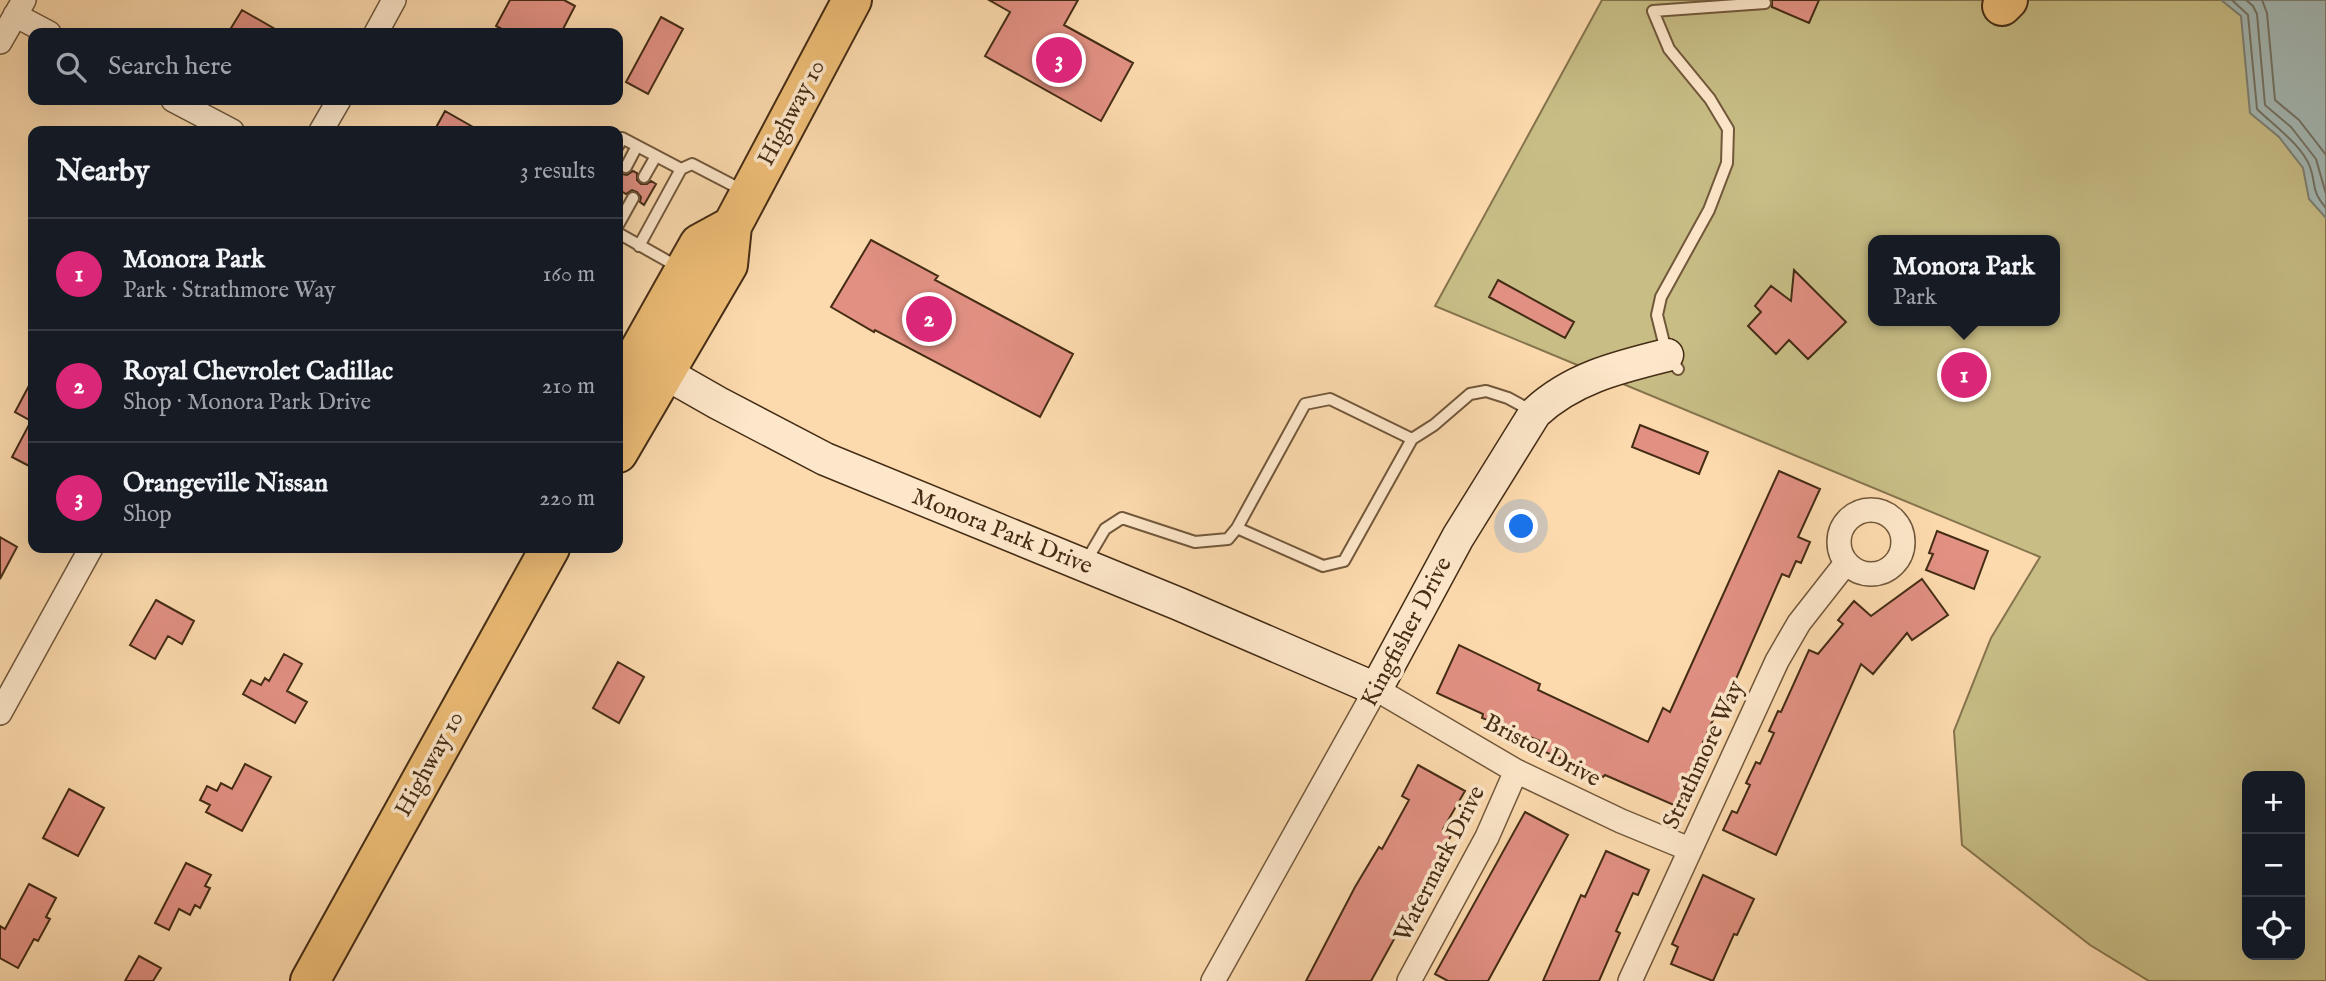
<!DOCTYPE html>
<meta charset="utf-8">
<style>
:root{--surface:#171b24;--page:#242831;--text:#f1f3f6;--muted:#9ea1a6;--line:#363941;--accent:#db2777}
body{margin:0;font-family:"IM FELL English",serif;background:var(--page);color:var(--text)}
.controls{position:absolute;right:21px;bottom:21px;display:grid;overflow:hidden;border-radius:14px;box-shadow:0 7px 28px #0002}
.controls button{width:63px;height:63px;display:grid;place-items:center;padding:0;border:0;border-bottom:2px solid var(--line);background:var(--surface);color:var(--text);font:35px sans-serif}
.you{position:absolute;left:1522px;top:527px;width:24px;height:24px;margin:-18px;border:5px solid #fff;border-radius:50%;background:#1a73e8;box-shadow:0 0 0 10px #1a73e833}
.badge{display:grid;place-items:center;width:46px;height:46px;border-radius:50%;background:var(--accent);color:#fff;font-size:23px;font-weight:700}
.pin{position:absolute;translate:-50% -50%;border:4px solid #fff;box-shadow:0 2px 7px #0006}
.popup{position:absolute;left:1868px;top:235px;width:192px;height:91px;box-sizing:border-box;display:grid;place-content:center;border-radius:14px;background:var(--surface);filter:drop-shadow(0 2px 5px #0005);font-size:23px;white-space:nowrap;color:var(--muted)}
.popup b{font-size:26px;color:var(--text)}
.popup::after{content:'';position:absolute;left:50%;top:100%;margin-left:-14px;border:14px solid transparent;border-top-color:var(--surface)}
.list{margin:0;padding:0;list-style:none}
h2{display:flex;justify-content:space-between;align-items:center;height:91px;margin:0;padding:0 28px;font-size:30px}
h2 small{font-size:23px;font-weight:400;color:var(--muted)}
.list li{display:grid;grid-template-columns:46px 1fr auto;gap:21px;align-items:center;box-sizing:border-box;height:112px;padding:0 28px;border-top:2px solid var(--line)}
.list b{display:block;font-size:26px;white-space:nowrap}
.list p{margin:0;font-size:23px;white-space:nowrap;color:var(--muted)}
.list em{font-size:23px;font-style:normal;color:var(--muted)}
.icon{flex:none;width:38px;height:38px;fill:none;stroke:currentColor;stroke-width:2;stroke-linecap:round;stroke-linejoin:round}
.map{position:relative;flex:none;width:2326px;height:981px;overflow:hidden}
.search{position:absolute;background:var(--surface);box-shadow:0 7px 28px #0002;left:28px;top:28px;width:595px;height:77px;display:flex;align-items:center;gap:18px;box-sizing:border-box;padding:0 24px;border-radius:14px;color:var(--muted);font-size:26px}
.panel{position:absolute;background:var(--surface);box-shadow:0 7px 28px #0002;left:28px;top:126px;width:595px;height:427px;border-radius:14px}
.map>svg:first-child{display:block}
</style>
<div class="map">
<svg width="2326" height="981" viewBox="0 0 2326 981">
<rect width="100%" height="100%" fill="#fcdaad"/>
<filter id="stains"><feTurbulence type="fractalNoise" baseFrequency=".00286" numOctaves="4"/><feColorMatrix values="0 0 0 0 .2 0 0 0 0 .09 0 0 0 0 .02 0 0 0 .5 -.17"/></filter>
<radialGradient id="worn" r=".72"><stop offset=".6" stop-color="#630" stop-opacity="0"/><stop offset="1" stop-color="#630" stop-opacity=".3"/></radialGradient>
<path fill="#c7bd85" stroke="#86744d" stroke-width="2" fill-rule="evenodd" d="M 1602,0 L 2326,0 L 2326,981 L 2149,981 L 2090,945 L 1962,845 L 1954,731 L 1991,638 L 2040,557 L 1435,306 ZM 1873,240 L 2055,240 L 2055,321 L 1873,321 ZM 2247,776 L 2300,776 L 2300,955 L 2247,955 Z"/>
<path fill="#a3b8b4" stroke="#7d8074" stroke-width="2" d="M 2221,0 L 2326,0 L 2326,218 L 2309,199 L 2303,168 L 2279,137 L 2250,113 L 2241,16 Z"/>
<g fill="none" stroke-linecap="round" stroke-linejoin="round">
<path stroke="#747264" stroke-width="2" d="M 2232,0 L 2248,15 L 2257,109 C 2273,125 2302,145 2310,167 C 2317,186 2310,189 2326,208
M 2246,0 L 2253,6 L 2257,14 L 2265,105 L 2291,127 L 2316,159 L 2326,194
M 2262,0 L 2267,13 L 2275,100 L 2299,120 L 2326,155"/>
</g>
<path fill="#e19082" stroke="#442c15" stroke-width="2" d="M 510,0 L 564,0 L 575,6 L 561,33 L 510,33 L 496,26 Z
M 989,0 L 1078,0 L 1064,25 L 1133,63 L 1101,121 L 985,56 L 1010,12 Z
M 1772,0 L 1819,0 L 1809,23 L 1772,7 Z
M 242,10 L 282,33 L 228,33 Z
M 661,17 L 683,29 L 648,94 L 626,82 Z
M 445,111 L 480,131 L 434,131 Z
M 618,161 L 619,171 L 622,174 L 627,175 L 633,171 L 637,173 L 637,180 L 641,184 L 647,184 L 651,181 L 656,184 L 644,205 L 640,202 L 641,197 L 637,192 L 632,190 L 626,194 L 618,189 Z
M 871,240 L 938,276 L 935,280 L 1073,354 L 1040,417 L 875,330 L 874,332 L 831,307 Z
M 1794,270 L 1846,322 L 1808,359 L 1789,340 L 1776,354 L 1748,326 L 1761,312 L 1755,306 L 1771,286 L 1791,301 Z
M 1498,280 L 1574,322 L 1565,338 L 1489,297 Z
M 33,378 L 33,468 L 12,457 L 31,421 L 15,412 Z
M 1640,425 L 1708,452 L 1699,474 L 1632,447 Z
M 1779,471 L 1820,489 L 1798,537 L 1810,542 L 1801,563 L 1796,561 L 1789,577 L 1782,574 L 1726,702 L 1722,700 L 1703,742 L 1707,743 L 1698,765 L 1694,763 L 1676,806 L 1605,775 L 1603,777 L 1536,748 L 1540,741 L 1482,718 L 1483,714 L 1437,693 L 1459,645 L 1540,684 L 1538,690 L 1648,742 L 1663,708 L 1670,712 Z
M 1937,531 L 1988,551 L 1974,589 L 1926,570 L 1933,554 L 1929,553 Z
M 0,537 L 17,547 L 0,579 Z
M 1922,579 L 1948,615 L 1912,640 L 1907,633 L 1873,674 L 1861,664 L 1776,855 L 1723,830 L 1732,811 L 1737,813 L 1750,785 L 1746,783 L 1756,762 L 1760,764 L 1774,733 L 1769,731 L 1778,711 L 1781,712 L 1809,650 L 1818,654 L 1843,624 L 1838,620 L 1854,601 L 1871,616 Z
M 156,600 L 194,621 L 182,644 L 168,636 L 155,659 L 130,645 Z
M 284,654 L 302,664 L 287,691 L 307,702 L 295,723 L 243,694 L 251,680 L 261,685 L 265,678 L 269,681 Z
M 618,662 L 644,677 L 619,723 L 593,708 Z
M 245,764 L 271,777 L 242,831 L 206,812 L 210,805 L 200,800 L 207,786 L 217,791 L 221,783 L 232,789 Z
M 1418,765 L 1465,791 L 1443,829 L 1452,834 L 1371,981 L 1306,981 L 1355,887 L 1379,847 L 1382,849 L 1409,800 L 1402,796 Z
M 69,789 L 104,808 L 78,856 L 43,838 Z
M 1525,812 L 1568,835 L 1488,981 L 1448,981 L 1435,974 Z
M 1606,851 L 1649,870 L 1638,895 L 1633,893 L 1616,931 L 1620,933 L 1599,981 L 1543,981 L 1581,895 L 1585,897 Z
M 186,863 L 211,875 L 205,886 L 210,888 L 200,908 L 195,905 L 190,915 L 179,909 L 169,930 L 155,923 Z
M 1703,875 L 1754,899 L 1737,935 L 1734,934 L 1713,981 L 1671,964 L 1678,947 L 1672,944 Z
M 29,884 L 56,898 L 46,917 L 50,919 L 38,941 L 34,939 L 18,968 L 0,958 L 0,926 L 5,929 Z
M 139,956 L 161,968 L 153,981 L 125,981 Z"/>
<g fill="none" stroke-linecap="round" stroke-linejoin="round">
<g stroke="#72583b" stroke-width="14">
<path id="lane" d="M 618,146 L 622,138 L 681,169
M 626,167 L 637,146
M 644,177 L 656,156
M 618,225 L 633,198
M 618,233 L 678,267
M 639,246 L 681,169 L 692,164 L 744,191
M 1678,369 L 1667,355 L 1657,315 L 1661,297 L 1709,210 L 1727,163 L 1728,129 L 1710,99 L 1669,49 L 1653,11 L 1765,3
M 1237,528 L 1323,566 L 1344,561 L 1412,439
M 1085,563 L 1105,529 L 1122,518 L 1195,542 L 1228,539 L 1237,528 L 1305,404 L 1330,399 L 1412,439 L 1434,425 L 1470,394 L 1486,391 L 1508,398 L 1532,411"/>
</g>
<g stroke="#72583b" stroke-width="26">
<path id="street" d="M 15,15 L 49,33
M 376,33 L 394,0
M 0,42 L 24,0
M 173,100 L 232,131
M 321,131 L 339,100
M1839 542a32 32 0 1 1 64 0a32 32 0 1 1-64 0Z
M 0,713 L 91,548
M 1213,981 L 1376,689 L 1516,771 L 1621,821 L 1689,849
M 1409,981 L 1487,837 L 1516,771
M 1630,981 L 1777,661 L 1799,623 L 1846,563"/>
</g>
<g stroke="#442c15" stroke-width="35">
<path id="secondary" d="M 646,362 L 718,403 L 825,459 L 1179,604 L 1376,689 L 1458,537 L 1535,413 C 1572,378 1619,367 1667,355"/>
</g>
<g stroke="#442c15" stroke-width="42">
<path id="highway" d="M 2002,6 L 2008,0
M 618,388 L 699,244 L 732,226
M 618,453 L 728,265 L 732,226 L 852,0
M 310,981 L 550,548"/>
</g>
<use href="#lane" stroke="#fde7ca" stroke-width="10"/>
<use href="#street" stroke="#fde7ca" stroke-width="23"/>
<use href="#secondary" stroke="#fde7ca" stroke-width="32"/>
<use href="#highway" stroke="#eebd76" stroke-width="38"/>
</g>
<g text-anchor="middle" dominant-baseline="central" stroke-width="7" stroke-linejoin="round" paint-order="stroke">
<g font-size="24" fill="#442c15" stroke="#fde7ca">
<text transform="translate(792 113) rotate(-62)">Highway 10</text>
<text transform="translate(1002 532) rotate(22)">Monora Park Drive</text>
<text transform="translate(1407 632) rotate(-62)">Kingfisher Drive</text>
<text transform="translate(1542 751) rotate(28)">Bristol Drive</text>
<text transform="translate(1704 755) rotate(-65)">Strathmore Way</text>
<text transform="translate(430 764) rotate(-61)">Highway 10</text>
<text transform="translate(1440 864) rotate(-63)">Watermark Drive</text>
</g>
</g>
<rect width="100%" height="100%" filter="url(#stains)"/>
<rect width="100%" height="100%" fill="url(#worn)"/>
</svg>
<div class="controls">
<button>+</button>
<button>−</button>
<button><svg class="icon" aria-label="locate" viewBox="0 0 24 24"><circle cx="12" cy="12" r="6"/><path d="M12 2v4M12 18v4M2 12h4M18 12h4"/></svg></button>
</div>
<div class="you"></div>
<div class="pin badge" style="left:1964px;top:375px">1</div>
<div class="popup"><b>Monora Park</b>Park</div>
<div class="pin badge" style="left:929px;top:319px">2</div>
<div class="pin badge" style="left:1059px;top:60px">3</div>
<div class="search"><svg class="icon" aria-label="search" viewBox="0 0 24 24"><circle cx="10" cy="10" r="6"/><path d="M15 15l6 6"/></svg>Search here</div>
<section class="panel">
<h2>Nearby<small>3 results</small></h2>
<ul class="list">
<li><span class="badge">1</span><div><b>Monora Park</b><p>Park · Strathmore Way</p></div><em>160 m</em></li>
<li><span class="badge">2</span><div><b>Royal Chevrolet Cadillac</b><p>Shop · Monora Park Drive</p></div><em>210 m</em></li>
<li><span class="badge">3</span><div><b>Orangeville Nissan</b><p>Shop</p></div><em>220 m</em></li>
</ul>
</section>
</div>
